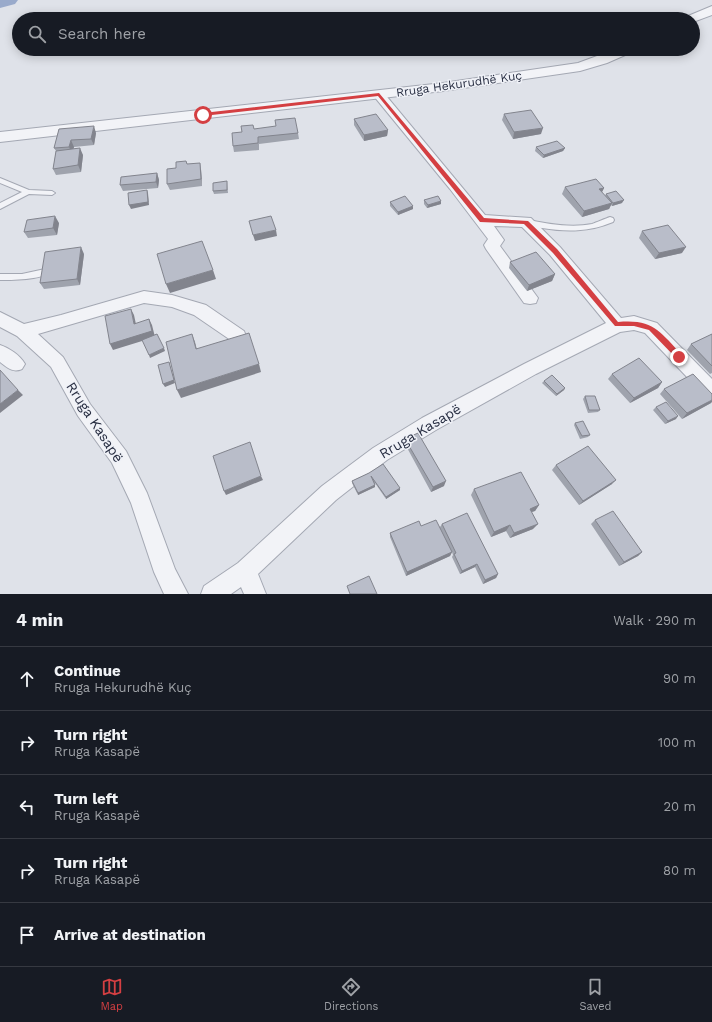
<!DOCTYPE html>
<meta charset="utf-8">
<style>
:root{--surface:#171b24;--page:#20242c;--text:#f1f3f6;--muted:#9ea1a6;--line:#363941;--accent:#d43f42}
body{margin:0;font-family:"Work Sans",sans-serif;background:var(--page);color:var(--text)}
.stop{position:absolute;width:12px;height:12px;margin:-9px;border:3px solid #d43f42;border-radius:50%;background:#fff}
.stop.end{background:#d43f42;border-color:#fff;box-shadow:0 1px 4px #0008}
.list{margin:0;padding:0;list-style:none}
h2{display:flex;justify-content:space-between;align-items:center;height:52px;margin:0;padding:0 16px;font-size:17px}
h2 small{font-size:13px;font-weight:400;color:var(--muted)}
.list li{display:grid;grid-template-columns:26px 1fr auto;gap:12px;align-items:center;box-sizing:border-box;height:64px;padding:0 16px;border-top:1px solid var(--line)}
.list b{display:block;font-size:15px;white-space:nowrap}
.list p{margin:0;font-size:13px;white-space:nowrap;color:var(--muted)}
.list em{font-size:13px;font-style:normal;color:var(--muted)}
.icon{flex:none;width:22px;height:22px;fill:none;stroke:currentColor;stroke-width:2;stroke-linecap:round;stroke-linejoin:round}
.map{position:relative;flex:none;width:712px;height:594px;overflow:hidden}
.search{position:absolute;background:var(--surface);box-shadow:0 2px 10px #0003;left:12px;right:12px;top:12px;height:44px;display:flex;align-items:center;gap:10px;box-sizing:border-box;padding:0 14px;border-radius:22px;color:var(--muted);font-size:15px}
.sheet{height:372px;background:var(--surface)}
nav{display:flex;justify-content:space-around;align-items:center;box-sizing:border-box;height:56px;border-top:1px solid var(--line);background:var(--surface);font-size:11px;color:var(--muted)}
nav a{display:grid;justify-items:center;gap:2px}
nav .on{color:var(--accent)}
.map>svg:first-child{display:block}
</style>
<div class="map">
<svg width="712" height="594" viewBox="0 0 712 594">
<rect width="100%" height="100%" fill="#dfe2e9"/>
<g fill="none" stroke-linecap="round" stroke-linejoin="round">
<path fill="#99aacb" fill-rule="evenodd" d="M 0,0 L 18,0 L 15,4 L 0,8 Z"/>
<g stroke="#a4a8b3" stroke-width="2">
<path id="service" d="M 0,178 L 29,190 L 52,191 L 55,193 L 52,195 L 29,194 L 0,209 L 0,203 L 22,192 L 0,183 Z
M 610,217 L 613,218 L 614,220 L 613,222 C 589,232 567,232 542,228 C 536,227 528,227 524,223 L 528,220 C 549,224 571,228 592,224 C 598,222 604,219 610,217 Z
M 45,269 L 49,272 C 42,280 11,280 0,280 L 0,274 L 22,274 Z"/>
</g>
<g stroke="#a4a8b3" stroke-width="2">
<path id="minor" d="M 379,91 L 383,92 L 485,215 L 531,218 L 560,247 L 621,318 L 634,316 L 657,323 L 712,379 L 712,399 L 706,397 L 645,333 L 634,330 L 620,332 L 536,374 L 436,430 L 387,460 L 336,500 L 258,574 L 266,594 L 244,594 L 241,587 L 231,594 L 201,594 L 204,586 L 238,563 L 322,486 L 373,448 L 422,418 L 524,364 L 606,323 L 550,255 L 522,227 L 494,226 L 504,240 L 500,246 L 538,298 L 536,303 L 530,304 L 524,303 L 486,249 L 484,245 L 488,239 L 450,189 L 373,95 L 375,92 Z
M 144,291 L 172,295 L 206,305 L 244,331 L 246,336 L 244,341 L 238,343 L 232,341 L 194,315 L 172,307 L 144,303 L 38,334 L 63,357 L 90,404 L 126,451 L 147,493 L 175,569 L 188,594 L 164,594 L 154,572 L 131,503 L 112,463 L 78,416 L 51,367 L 17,336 L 0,327 L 0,312 L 24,324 L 61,315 Z
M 0,345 C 9,348 20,355 25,364 L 22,369 C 13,373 8,368 0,362 Z"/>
</g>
<g stroke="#a4a8b3" stroke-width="2">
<path id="tertiary" d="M 712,6 L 712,15 L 693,22 L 693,19 L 686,19 L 688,16 Z
M 616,49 L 634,49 L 632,52 L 607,63 L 580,71 L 443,91 L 0,142 L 0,132 L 443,83 L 578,63 Z"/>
</g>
<use href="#service" fill="#f2f3f7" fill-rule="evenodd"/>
<use href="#minor" fill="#f2f3f7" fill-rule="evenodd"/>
<use href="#tertiary" fill="#f2f3f7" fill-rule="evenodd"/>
</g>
<path fill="#9fa3ad" d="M 504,114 L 541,134 L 513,139 L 502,120 Z
M 354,119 L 388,130 L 387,136 L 364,141 L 354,125 Z
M 59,129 L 96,133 L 94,145 L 74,147 L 73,149 L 83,155 L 81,172 L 56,175 L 53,169 L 56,151 L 54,148 Z
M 254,129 L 298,133 L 299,139 L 259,144 L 259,150 L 234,152 L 233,146 L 242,132 Z
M 536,147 L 565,148 L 563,151 L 543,158 L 535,151 Z
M 186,161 L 187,164 L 201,169 L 202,186 L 170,190 L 167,184 L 176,168 Z
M 157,173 L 159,180 L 158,188 L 123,191 L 120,185 Z
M 227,181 L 228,193 L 214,194 L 213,191 Z
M 565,187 L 604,188 L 602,192 L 605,196 L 606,194 L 622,203 L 612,206 L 611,205 L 609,209 L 582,217 L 562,194 Z
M 424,200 L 441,204 L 427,208 L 424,204 Z
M 390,202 L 413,209 L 398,215 L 390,206 Z
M 59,223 L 57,235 L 28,238 L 24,232 Z
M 642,231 L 682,253 L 655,259 L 639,238 Z
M 84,254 L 80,285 L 44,289 L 40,283 Z
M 510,262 L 555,274 L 552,281 L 527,291 L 509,268 Z
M 712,334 L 712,373 L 710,374 L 687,350 L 691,344 Z
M 612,374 L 662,382 L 658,388 L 630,403 L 608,379 Z
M 544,381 L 565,388 L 564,390 L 556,396 L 542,383 Z
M 664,389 L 711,403 L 682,419 L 660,394 Z
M 585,396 L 600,410 L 598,412 L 588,413 L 583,399 Z
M 656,407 L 676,419 L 665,424 L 653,410 Z
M 575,423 L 590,435 L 588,437 L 580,439 L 574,425 Z
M 405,439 L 444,486 L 431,492 L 405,444 Z
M 556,465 L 612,484 L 579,505 L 552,470 Z
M 369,473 L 400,490 L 386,499 L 375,483 L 375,487 L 358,495 L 352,483 L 352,481 Z
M 474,489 L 539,505 L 535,511 L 531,512 L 533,529 L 510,538 L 506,531 L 491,537 L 471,495 Z
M 595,520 L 642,552 L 638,556 L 619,566 L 591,524 Z
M 442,524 L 498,574 L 496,578 L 483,584 L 475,567 L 460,574 L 452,557 L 453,555 L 452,552 L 450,556 L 406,576 L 390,537 L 390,533 L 421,526 L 440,527 Z"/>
<path fill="#82848d" d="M 94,126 L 96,133 L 94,145 L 91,139 Z
M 543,128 L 541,134 L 513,139 L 514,132 Z
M 388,130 L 387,136 L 364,141 L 364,135 Z
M 71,140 L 74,147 L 72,154 L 69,147 Z
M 80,148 L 83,155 L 81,172 L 78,165 Z
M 565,148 L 563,151 L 543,158 L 544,155 Z
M 200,163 L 201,169 L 202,186 L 201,179 Z
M 157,173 L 159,180 L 158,188 L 156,182 Z
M 604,188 L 601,194 L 599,189 Z
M 147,190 L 148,193 L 149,205 L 131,209 L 129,205 Z
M 624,200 L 622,203 L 612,206 L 613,203 Z
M 441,201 L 441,204 L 427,208 L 428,205 Z
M 612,203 L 609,209 L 582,217 L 584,211 Z
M 413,206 L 413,209 L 398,215 L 398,212 Z
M 55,216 L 59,223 L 57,235 L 53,228 Z
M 276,230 L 277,236 L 255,241 L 253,235 Z
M 81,247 L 84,254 L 80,285 L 77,279 Z
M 686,247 L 682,253 L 655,259 L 659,253 Z
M 213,270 L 216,279 L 170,293 L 166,284 Z
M 555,274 L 552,281 L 527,291 L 529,285 Z
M 131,309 L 134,315 L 137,329 L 134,324 Z
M 149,319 L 152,325 L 155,337 L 113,350 L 110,344 Z
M 192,334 L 195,342 L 199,358 L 196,349 Z
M 164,348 L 165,351 L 150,358 L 149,355 Z
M 169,362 L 175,383 L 165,387 L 163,384 Z
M 259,364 L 261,372 L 181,398 L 177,390 Z
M 662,382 L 658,388 L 630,403 L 634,398 Z
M 565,388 L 564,390 L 556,396 L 557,394 Z
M 18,390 L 23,395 L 0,413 L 0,404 Z
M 712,400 L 712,402 L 711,403 L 682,419 L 687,413 Z
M 678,416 L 676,419 L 665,424 L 668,421 Z
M 261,476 L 263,480 L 226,495 L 224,491 Z
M 616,480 L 612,484 L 579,505 L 583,501 Z
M 446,481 L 444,486 L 431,492 L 433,487 Z
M 375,485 L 375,487 L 358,495 L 358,493 Z
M 400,488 L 400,490 L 386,499 L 386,497 Z
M 539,505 L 535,511 L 525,514 L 530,509 Z
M 538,524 L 533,529 L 510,538 L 514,533 Z
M 510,525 L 506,531 L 491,537 L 494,532 Z
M 452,552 L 450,556 L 406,576 L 407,572 Z
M 642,552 L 638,556 L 619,566 L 624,562 Z
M 477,564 L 475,567 L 460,574 L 462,571 Z
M 498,574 L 496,578 L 483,584 L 485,580 Z"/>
<path fill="#b9bdc9" stroke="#82848d" d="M 531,110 L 543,128 L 514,132 L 504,114 Z
M 376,114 L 388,130 L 364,135 L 354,119 Z
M 295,118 L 298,133 L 258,137 L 258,143 L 233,146 L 232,133 L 242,132 L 241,126 L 253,125 L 254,129 L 276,126 L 275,120 Z
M 94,126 L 91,139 L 71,140 L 69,147 L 54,148 L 59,129 Z
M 557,141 L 565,148 L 544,155 L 536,147 Z
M 80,148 L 78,165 L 53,169 L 56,151 Z
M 186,161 L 187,164 L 200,163 L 201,179 L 167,184 L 167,169 L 176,168 L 176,162 Z
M 157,173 L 156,182 L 120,185 L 121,177 Z
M 596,179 L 604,188 L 599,189 L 612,203 L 584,211 L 565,187 Z
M 227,181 L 227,190 L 213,191 L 213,183 Z
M 147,190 L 148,202 L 129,205 L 128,193 Z
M 616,191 L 624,200 L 613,203 L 606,194 Z
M 405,196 L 413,206 L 398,212 L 390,202 Z
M 438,196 L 441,201 L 428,205 L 424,200 Z
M 55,216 L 53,228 L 24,232 L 27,220 Z
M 271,216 L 276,230 L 253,235 L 249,221 Z
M 668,225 L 686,247 L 659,253 L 642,231 Z
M 202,241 L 213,270 L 166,284 L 157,254 Z
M 81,247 L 77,279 L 40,283 L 45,252 Z
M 536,252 L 555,274 L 529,285 L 510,262 Z
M 131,309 L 134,324 L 149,319 L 152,331 L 110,344 L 105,316 Z
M 249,333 L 259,364 L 177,390 L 166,342 L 192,334 L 196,349 Z
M 157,334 L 164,348 L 149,355 L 142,340 Z
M 712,334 L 712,366 L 691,344 Z
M 639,358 L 662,382 L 634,398 L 612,374 Z
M 169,362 L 174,380 L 163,384 L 158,365 Z
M 0,370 L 18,390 L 0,404 Z
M 693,374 L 712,394 L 712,400 L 687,413 L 664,389 Z
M 552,375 L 565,388 L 557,394 L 544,381 Z
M 585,396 L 595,396 L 600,410 L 589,410 Z
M 666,402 L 678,416 L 668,421 L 656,407 Z
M 583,421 L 590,435 L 582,436 L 575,423 Z
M 418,433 L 446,481 L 433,487 L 405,439 Z
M 250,442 L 261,476 L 224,491 L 213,456 Z
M 588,446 L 616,480 L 583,501 L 556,465 Z
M 383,464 L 400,488 L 386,497 L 371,476 L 375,485 L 358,493 L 352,481 L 369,473 Z
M 521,472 L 539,505 L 530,509 L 538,524 L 514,533 L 510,525 L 494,532 L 474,489 Z
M 613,511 L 642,552 L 624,562 L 595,520 Z
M 467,513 L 498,574 L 485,580 L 477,564 L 462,571 L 454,554 L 456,553 L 442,524 Z
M 436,520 L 452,552 L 407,572 L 390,533 L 419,521 L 421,526 Z
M 369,576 L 377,594 L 350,594 L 347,586 Z"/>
<path fill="#d43f42" d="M 379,93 L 484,218 L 528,221 L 557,249 L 618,322 C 654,319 659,331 682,355 L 682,359 L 677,359 L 649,330 L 634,326 L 615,326 L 553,253 L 524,224 L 480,222 L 378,96 L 203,116 L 200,115 L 203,113 Z"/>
<g text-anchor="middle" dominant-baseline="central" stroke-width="3" stroke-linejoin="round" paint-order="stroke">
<g font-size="12" fill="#272d41" stroke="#eff1f7">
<text transform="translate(459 84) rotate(-8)">Rruga Hekurudhë Kuç</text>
</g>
<g font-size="14" fill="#272d41" stroke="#eff1f7">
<text transform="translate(95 422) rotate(57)">Rruga Kasapë</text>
<text transform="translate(420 431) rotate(-31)">Rruga Kasapë</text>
</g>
</g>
</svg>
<div class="stop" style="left:203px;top:115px"></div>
<div class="stop end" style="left:679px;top:357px"></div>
<div class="search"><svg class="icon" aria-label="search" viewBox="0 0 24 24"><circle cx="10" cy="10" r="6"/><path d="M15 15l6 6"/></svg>Search here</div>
</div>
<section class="sheet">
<h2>4 min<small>Walk · 290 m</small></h2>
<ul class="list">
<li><svg class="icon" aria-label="ahead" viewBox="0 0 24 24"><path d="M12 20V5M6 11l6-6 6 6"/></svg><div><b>Continue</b><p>Rruga Hekurudhë Kuç</p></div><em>90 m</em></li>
<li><svg class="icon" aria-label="right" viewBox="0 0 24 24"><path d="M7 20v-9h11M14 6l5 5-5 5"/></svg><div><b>Turn right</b><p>Rruga Kasapë</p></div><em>100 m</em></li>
<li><svg class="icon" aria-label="left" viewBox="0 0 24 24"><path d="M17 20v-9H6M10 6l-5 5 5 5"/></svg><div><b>Turn left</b><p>Rruga Kasapë</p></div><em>20 m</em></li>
<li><svg class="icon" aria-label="right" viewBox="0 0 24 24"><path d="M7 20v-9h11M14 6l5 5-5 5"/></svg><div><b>Turn right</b><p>Rruga Kasapë</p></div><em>80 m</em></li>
<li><svg class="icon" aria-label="arrive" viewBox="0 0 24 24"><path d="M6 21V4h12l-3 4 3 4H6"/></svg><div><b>Arrive at destination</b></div></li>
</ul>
</section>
<nav>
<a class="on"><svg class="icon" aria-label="map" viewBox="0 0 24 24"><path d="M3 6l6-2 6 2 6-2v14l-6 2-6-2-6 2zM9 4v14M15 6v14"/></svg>Map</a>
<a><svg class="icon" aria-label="directions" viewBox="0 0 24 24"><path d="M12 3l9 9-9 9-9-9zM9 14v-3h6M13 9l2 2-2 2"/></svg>Directions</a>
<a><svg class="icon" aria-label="saved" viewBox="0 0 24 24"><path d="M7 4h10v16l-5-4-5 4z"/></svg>Saved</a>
</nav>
